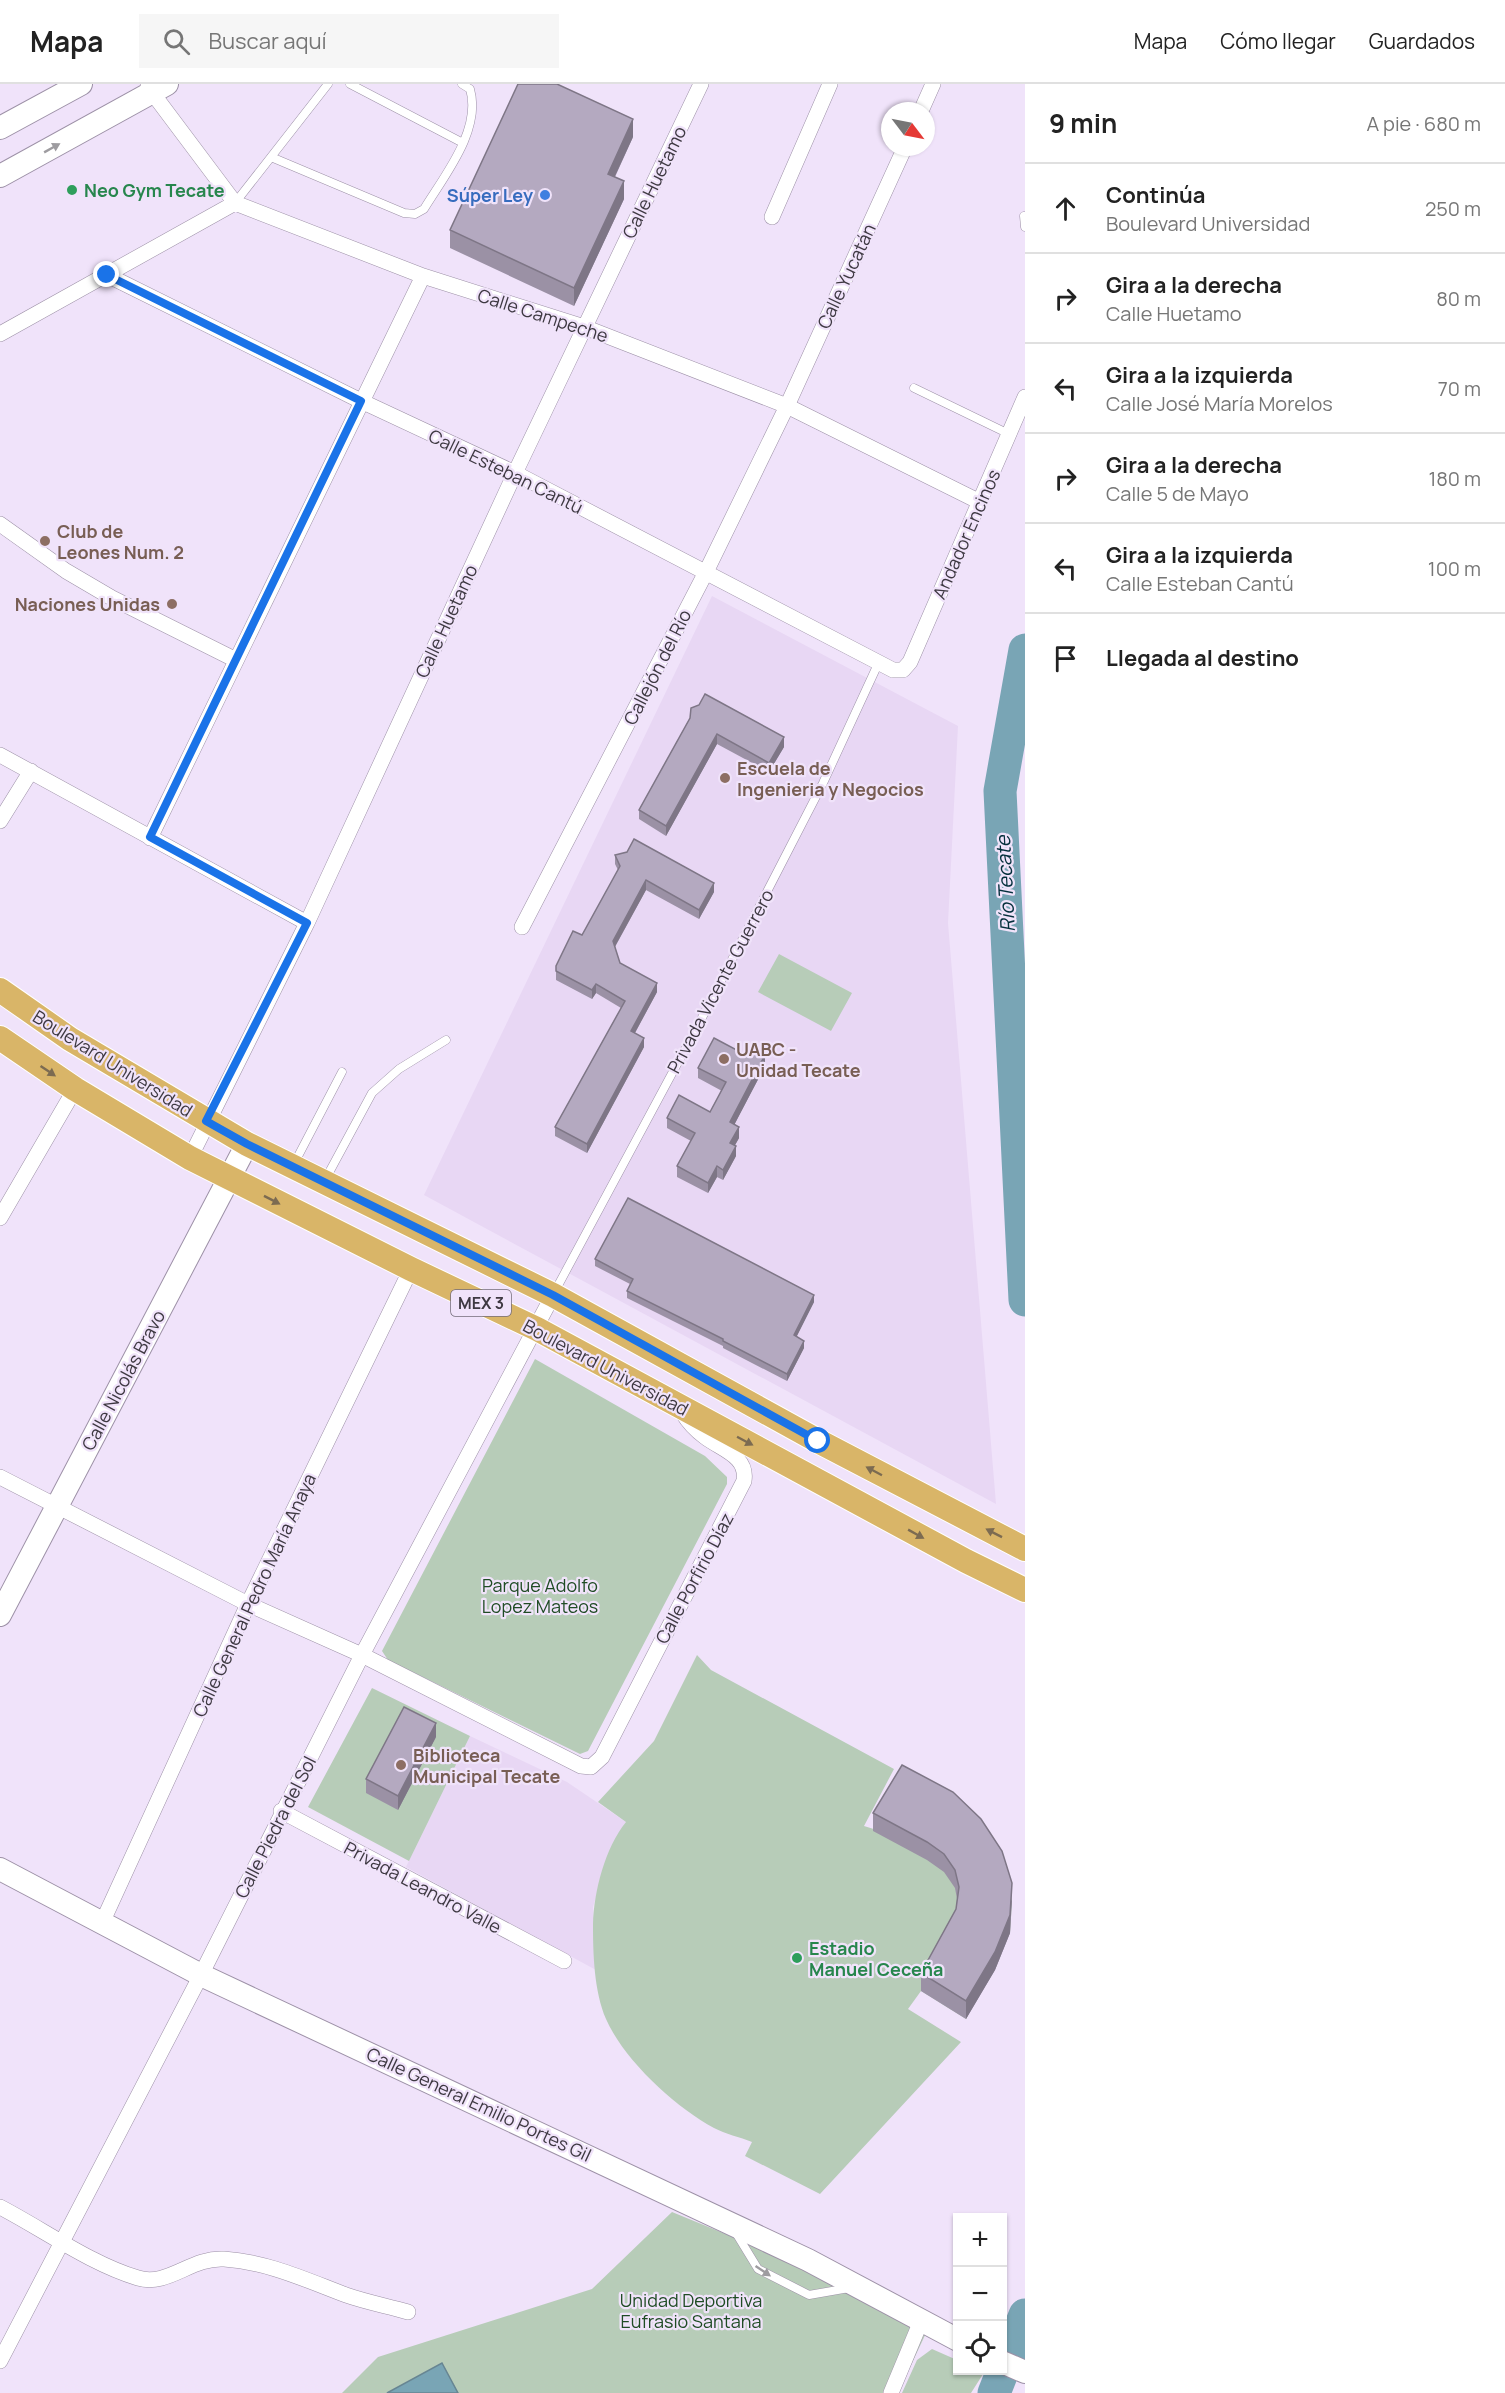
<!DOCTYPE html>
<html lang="es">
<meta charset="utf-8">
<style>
:root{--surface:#fff;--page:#f6f6f6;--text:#222;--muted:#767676;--line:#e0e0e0}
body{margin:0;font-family:Manrope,sans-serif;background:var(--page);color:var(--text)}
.controls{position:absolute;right:18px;bottom:18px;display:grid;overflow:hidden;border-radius:0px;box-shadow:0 2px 4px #0004}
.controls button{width:54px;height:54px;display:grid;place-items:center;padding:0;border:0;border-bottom:2px solid var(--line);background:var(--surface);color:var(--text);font:30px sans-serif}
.compass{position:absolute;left:881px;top:18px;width:54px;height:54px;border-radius:50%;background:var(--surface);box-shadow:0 2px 4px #0004;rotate:122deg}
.stop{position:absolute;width:18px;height:18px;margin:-14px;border:4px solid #1a73e8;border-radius:50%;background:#fff}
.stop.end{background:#1a73e8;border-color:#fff;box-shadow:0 2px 6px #0008}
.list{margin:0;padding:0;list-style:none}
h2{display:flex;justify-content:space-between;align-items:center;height:78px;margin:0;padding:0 24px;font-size:26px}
h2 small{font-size:20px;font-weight:400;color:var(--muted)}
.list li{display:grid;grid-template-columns:39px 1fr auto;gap:18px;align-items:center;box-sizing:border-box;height:90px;padding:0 24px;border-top:2px solid var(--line)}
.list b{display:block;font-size:22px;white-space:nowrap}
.list p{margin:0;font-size:20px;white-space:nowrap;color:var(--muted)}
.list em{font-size:20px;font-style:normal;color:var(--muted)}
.icon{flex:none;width:33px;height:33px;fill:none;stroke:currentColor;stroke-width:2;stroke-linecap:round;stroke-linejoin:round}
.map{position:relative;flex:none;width:1025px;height:2309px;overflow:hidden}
header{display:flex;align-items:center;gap:36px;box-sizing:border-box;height:84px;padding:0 30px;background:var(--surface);border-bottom:2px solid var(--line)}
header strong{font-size:28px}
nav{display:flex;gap:33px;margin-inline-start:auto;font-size:21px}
.search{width:420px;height:54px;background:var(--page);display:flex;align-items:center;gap:15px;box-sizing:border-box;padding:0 21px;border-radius:0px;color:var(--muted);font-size:22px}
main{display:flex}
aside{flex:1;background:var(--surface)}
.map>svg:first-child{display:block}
</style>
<header>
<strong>Mapa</strong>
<div class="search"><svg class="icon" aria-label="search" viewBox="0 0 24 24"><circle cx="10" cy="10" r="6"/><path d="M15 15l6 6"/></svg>Buscar aquí</div>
<nav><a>Mapa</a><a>Cómo llegar</a><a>Guardados</a></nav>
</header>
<main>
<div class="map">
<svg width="1025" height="2309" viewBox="0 0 1025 2309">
<rect width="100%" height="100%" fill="#f0e3fa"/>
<path fill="#e8d7f4" d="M 712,512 L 958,642 L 948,839 L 996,1420 L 424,1111 Z
M 470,1652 L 567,1698 L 626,1738 L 609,1769 L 593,1823 L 596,1886 L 406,1783 Z"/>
<path fill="#b7ccb8" d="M 779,870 L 852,909 L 831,947 L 758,908 Z
M 535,1275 L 705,1372 L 727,1393 L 727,1400 L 588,1667 L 580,1670 L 388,1576 L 382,1567 Z
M 697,1571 L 711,1586 L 894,1685 L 864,1742 L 1002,1785 L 1012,1817 L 1010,1849 L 966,1935 L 921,1907 L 908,1925 L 961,1958 L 820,2110 L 745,2072 L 752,2058 C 740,2053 725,2050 714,2044 C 675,2023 624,1976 606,1935 C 594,1907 593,1870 593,1840 C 594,1807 605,1764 626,1738 L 598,1718 L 654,1657 Z
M 372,1604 L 470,1652 L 409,1777 L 308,1723 Z
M 672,2128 L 804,2182 L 927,2247 L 898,2309 L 342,2309 L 378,2273 L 592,2205 Z
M 932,2265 L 957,2276 L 958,2286 L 985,2287 L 971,2309 L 902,2309 L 917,2276 Z"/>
<path fill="#79a5b5" stroke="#678592" stroke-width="1.5" d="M 442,2279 L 458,2309 L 387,2309 Z"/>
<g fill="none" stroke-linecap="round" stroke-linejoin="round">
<path stroke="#79a5b5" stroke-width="33" d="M 1025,566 L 1000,707 L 1025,1216
M 994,2309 L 1025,2231"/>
<g stroke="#9d91a7" stroke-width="9">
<path id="lane" d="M 350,0 L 463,59
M 271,73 L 404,129 L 415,130 L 424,125 C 444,92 482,46 470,5 L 462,0
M 235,119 L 328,0
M 1024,132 L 1025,143
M 914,304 L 1009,350
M 295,1078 L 342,988
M 325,1096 L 372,1009 L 399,985 L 446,956
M 554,1209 L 705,928 L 823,699 L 878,580
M 736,2149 L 758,2185 L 809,2211 L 849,2204"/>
</g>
<g stroke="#9d91a7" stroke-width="16">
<path id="street" d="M 148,3 L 235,119 L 423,192 L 584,243 L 787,322 L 980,418
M 921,27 L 933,0
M 772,133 L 830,0
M 107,191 L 361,317 L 515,389 L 893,586 L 903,586 L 910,578 L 1025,313
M 0,250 L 235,119
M 0,440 L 66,487 L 112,514 L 236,576
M 0,671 L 307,839
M 0,737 L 31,687
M 150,754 L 423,192
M 522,843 L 706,488 L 787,322 L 905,63
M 190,1074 L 307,839 L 515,389 L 701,0
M 0,1134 L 75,1005
M 0,1393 L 248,1520 L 362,1571 L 581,1682 L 591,1683 L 602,1673 L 744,1397 C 748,1372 722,1366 705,1353 C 695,1346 688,1338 682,1328
M 281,1727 L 564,1877
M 102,1839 L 248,1520 L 411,1185
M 0,2123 C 44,2146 91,2180 138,2194 C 168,2203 191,2173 224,2175 C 268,2178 306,2196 346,2211 C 366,2218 387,2222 408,2228
M 0,2277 L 201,1891 L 362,1571 L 553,1211
M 891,2309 L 921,2237"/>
</g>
<g stroke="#9d91a7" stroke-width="24">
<path id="secondary" d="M 0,44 L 81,0
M 0,92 L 167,0
M 0,1531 L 247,1060
M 0,1785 L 201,1891 L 808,2176 L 958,2256
M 1002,2278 L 1025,2288"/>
</g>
<g stroke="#fff" stroke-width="26">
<path id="primary" d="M 0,906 L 70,955 L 247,1060 L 553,1211 L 818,1357 L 1025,1465
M 0,954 L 75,1005 L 190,1074 L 411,1185 L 537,1245 L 966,1477 L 1025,1506"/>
</g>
<use href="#lane" stroke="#fff" stroke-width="8"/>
<use href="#street" stroke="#fff" stroke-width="15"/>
<use href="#secondary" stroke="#fff" stroke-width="22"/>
<use href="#primary" stroke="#d9b568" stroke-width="24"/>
</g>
<path fill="#9b91a5" d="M 633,53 L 615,93 L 624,115 L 574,222 L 450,164 L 450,146 Z
M 690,634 L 784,663 L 769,688 L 717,660 L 666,752 L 639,735 L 639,726 Z
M 615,771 L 714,808 L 699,835 L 646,806 L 615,863 L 620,879 L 657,908 L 635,949 L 644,963 L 587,1069 L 555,1052 L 555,1043 L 621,924 L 596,909 L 592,915 L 556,896 L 556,882 L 582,851 L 618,786 L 615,780 Z
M 765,982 L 734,1041 L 739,1054 L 735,1061 L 736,1072 L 723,1096 L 717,1093 L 708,1109 L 677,1093 L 677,1082 L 691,1057 L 667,1044 L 667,1034 L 710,1028 L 722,1007 L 698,994 L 698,984 Z
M 595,1175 L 814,1218 L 796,1253 L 804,1264 L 787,1297 L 723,1264 L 723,1262 L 627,1214 L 627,1207 L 630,1200 L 595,1182 Z
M 436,1653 L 398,1726 L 366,1709 L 366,1695 Z
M 902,1681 L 1012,1817 L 1010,1849 L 995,1886 L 966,1935 L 921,1907 L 921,1889 L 956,1825 L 957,1815 L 955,1804 L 944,1788 L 927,1776 L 873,1747 L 873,1729 Z"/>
<path fill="#7e7686" d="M 633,35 L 633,53 L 608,107 L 608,90 Z
M 624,97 L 624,115 L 574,222 L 574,204 Z
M 717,650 L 717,660 L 666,752 L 666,742 Z
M 784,653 L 784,663 L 769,688 L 769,679 Z
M 646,796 L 646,806 L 613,866 L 613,857 Z
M 714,799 L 714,808 L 699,835 L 699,826 Z
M 657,899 L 657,908 L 631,956 L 631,947 Z
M 596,900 L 596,909 L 592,915 L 592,906 Z
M 644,954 L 644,963 L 587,1069 L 587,1060 Z
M 765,971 L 765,982 L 730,1049 L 730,1038 Z
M 739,1043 L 739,1054 L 730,1070 L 730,1059 Z
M 736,1062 L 736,1072 L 723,1096 L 723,1086 Z
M 717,1082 L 717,1093 L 708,1109 L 708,1099 Z
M 814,1211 L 814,1218 L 794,1258 L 794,1251 Z
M 804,1257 L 804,1264 L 787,1297 L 787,1290 Z
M 436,1639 L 436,1653 L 398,1726 L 398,1712 Z
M 1012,1799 L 1010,1849 L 995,1886 L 966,1935 L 966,1917 Z"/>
<path fill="#b4a9c0" stroke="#7e7686" stroke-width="1.5" d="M 518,0 L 557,0 L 633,35 L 608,90 L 624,97 L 574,204 L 450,146 Z
M 705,610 L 784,653 L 769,679 L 717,650 L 666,742 L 639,726 L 690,634 L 691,624 L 699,621 Z
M 634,755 L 714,799 L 699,826 L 646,796 L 613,857 L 620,879 L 657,899 L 631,947 L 644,954 L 587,1060 L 555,1043 L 625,917 L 596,900 L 592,906 L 556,887 L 556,882 L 573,847 L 582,851 L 620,782 L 615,771 L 627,768 Z
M 714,954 L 744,970 L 747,962 L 765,971 L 730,1038 L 739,1043 L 730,1059 L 736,1062 L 723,1086 L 717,1082 L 708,1099 L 677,1082 L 695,1049 L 667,1034 L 679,1011 L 710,1028 L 726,998 L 698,984 Z
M 628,1114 L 814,1211 L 794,1251 L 804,1257 L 787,1290 L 723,1257 L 723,1255 L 627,1207 L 633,1195 L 595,1175 Z
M 404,1623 L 436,1639 L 398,1712 L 366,1695 Z
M 902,1681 L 953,1708 L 981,1735 L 1002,1767 L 1012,1799 L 1010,1831 L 995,1868 L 966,1917 L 921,1889 L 956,1825 L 959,1803 L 955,1786 L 944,1770 L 927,1758 L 873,1729 Z"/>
<defs><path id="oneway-solid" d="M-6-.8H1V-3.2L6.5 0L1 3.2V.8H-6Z" transform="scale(1.5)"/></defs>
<g fill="#9e9ca0">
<use href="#oneway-solid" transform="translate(52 64) rotate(-29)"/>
<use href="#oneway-solid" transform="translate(763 2187) rotate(34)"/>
</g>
<g fill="#7c6b51">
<use href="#oneway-solid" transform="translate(48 987) rotate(34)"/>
<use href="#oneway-solid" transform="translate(272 1116) rotate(27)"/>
<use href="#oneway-solid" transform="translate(745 1357) rotate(28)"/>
<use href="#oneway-solid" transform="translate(874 1387) rotate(-152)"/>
<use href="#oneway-solid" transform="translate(994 1449) rotate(-153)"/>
<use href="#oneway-solid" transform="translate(916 1450) rotate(29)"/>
</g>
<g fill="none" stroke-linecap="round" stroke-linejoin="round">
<path stroke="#1a73e8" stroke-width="8" d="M 107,191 L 361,317 L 150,753 L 307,839 L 206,1037 L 247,1060 L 553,1211 L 818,1357"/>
</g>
<g fill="#2e9e5b" stroke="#f0e3fa" stroke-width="2">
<circle cx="72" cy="106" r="6"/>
<circle cx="797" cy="1874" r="6"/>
</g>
<circle fill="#3f7fe0" stroke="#f0e3fa" stroke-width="2" cx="545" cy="111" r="6"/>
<g fill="#8d6e63" stroke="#f0e3fa" stroke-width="2">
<circle cx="45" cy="457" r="6"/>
<circle cx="172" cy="520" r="6"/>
<circle cx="725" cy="694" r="6"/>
<circle cx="724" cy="975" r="6"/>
<circle cx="401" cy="1681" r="6"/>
</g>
<g text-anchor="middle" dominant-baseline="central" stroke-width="4.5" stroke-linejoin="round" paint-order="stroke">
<rect fill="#f0e3fa" stroke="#736c79" stroke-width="1.5" x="451" y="1206" width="60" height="26" rx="4.5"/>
<g font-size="16" font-weight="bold" fill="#3e3942">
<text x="481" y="1219">MEX 3</text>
</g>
<g font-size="18" fill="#3e3942" stroke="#f0e3fa">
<text transform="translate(654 98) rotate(-64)">Calle Huetamo</text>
<text transform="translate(846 192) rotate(-65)">Calle Yucatán</text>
<text transform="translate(543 231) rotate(18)">Calle Campeche</text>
<text transform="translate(506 387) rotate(26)">Calle Esteban Cantú</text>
<text transform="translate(966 450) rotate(-66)">Andador Encinos</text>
<text transform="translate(446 537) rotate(-65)">Calle Huetamo</text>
<text transform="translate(657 583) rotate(-63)">Callejón del Río</text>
<text transform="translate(720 897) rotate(-62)">Privada Vicente Guerrero</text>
<text transform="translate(113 979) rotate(32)">Boulevard Universidad</text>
<text transform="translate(606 1283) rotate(28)">Boulevard Universidad</text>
<text transform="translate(123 1296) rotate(-62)">Calle Nicolás Bravo</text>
<text transform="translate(694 1494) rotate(-62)">Calle Porfirio Díaz</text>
<text transform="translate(254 1511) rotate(-65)">Calle General Pedro María Anaya</text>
<text transform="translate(275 1743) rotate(-63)">Calle Piedra del Sol</text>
<text transform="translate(423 1803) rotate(28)">Privada Leandro Valle</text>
<text transform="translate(479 2020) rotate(25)">Calle General Emilio Portes Gil</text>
</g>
<g font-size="18" font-weight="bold" fill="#27864d" stroke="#f0e3fa" text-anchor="start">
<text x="84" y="106">Neo Gym Tecate</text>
<text x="809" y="1864">Estadio<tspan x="809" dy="21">Manuel Ceceña</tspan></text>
</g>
<g font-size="18" font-weight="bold" fill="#366cbe" stroke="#f0e3fa" text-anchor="end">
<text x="533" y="111">Súper Ley</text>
</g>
<g font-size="18" font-weight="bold" fill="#785e54" stroke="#f0e3fa" text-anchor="start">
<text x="57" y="447">Club de<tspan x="57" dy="21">Leones Num. 2</tspan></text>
<text x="160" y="520" text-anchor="end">Naciones Unidas</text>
<text x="737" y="684">Escuela de<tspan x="737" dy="21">Ingenieria y Negocios</tspan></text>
<text x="736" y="965">UABC -<tspan x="736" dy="21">Unidad Tecate</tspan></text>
<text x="413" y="1671">Biblioteca<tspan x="413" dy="21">Municipal Tecate</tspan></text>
</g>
<g font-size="18" fill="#1f4c24" stroke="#f0e3fa">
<text x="540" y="1501">Parque Adolfo<tspan x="540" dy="21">Lopez Mateos</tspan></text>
<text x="691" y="2216">Unidad Deportiva<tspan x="691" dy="21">Eufrasio Santana</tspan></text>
</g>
<g font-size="20" font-style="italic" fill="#042f3c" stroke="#f0e3fa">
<text transform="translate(1005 800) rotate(-93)">Río Tecate</text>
</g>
</g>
</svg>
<div class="controls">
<button>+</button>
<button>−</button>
<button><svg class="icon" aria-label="locate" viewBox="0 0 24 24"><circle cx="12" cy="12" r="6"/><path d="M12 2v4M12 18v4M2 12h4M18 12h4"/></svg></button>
</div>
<svg class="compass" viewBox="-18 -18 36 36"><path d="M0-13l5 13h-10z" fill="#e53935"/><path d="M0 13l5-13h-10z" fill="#767676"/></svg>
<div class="stop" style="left:818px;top:1357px"></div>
<div class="stop end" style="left:107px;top:191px"></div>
</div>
<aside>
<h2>9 min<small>A pie · 680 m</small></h2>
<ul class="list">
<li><svg class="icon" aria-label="ahead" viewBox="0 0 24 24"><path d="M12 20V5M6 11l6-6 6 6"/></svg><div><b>Continúa</b><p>Boulevard Universidad</p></div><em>250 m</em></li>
<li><svg class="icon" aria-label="right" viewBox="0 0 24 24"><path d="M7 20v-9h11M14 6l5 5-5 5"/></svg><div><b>Gira a la derecha</b><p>Calle Huetamo</p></div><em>80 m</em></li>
<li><svg class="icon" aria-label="left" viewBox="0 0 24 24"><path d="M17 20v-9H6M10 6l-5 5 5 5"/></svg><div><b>Gira a la izquierda</b><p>Calle José María Morelos</p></div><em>70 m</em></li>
<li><svg class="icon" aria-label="right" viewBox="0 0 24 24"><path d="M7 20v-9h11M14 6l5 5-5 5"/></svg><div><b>Gira a la derecha</b><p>Calle 5 de Mayo</p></div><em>180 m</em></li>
<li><svg class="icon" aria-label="left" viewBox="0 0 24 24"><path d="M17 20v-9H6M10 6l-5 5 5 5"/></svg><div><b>Gira a la izquierda</b><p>Calle Esteban Cantú</p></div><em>100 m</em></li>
<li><svg class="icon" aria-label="arrive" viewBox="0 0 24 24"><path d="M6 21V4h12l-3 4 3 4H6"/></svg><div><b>Llegada al destino</b></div></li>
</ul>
</aside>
</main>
